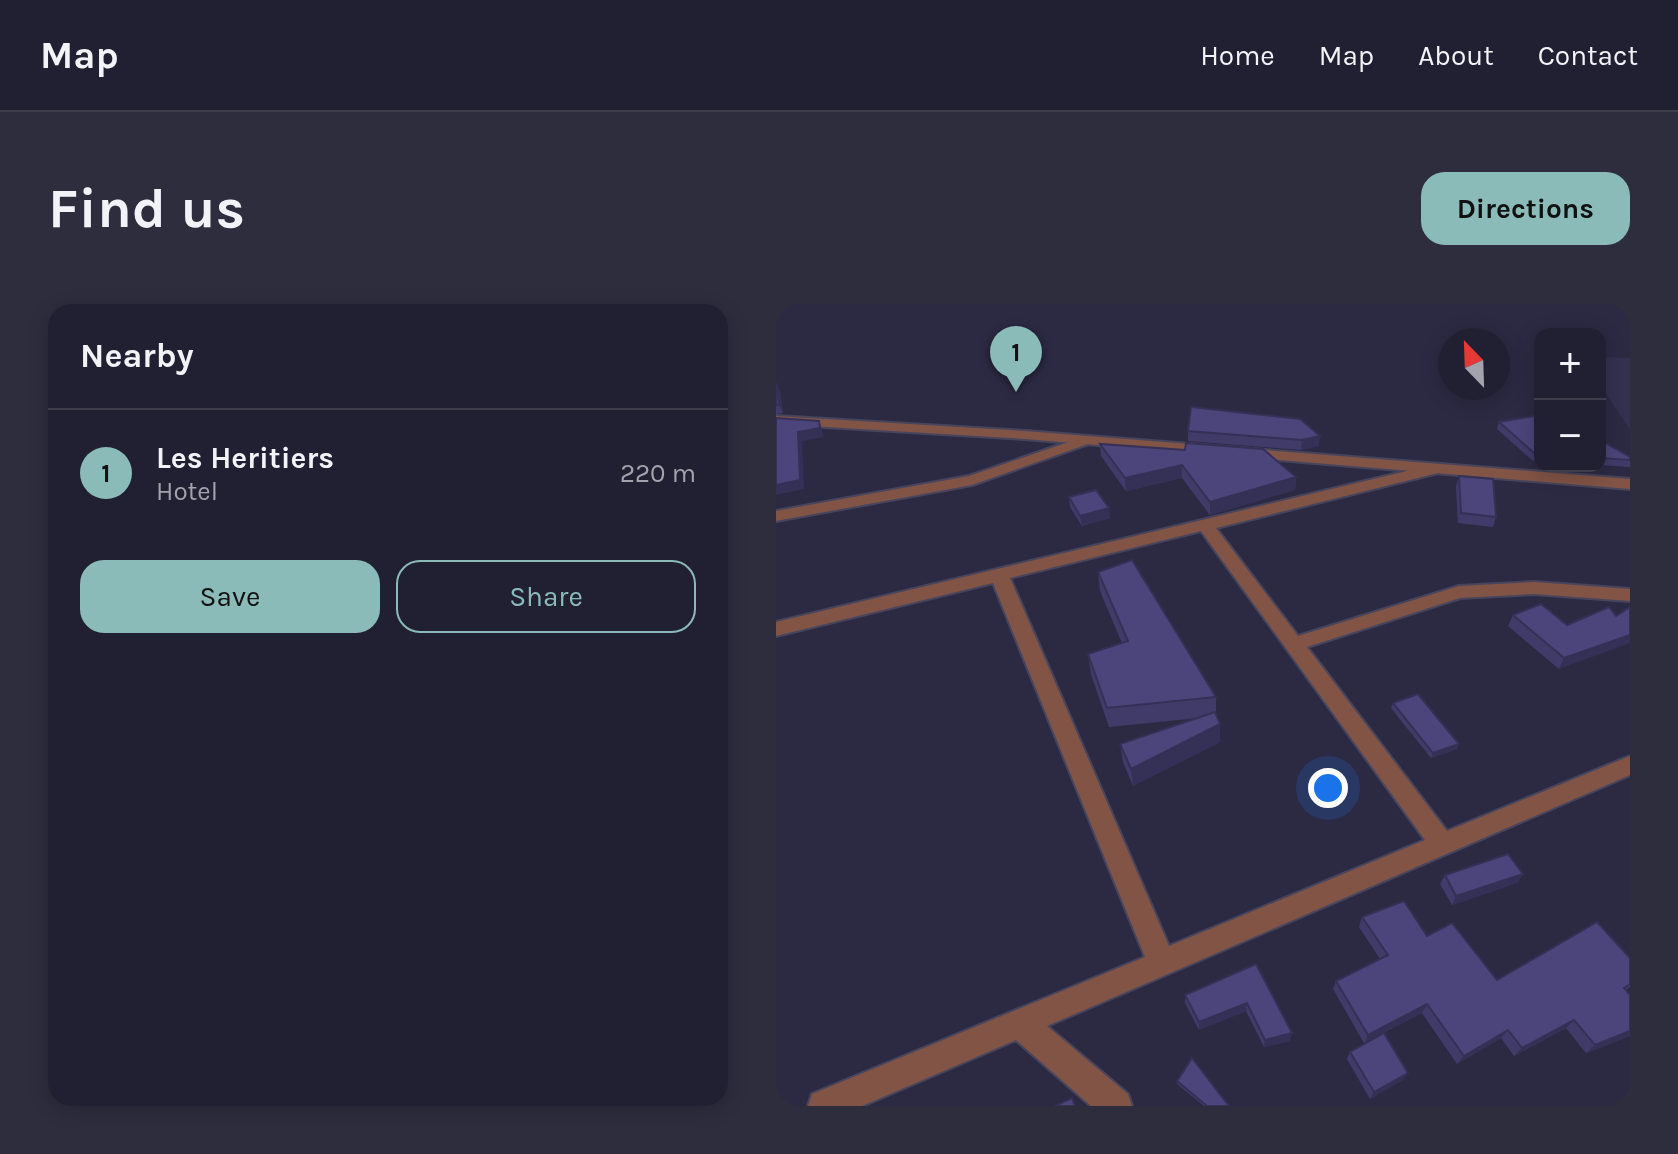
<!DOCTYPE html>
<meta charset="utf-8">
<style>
:root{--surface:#212032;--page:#2d2d3e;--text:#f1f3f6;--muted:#a2a3ac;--line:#3e3e4d;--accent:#8bbbb9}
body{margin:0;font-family:Karla,sans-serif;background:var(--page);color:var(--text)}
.controls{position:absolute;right:24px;top:24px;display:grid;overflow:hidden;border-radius:16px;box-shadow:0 4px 20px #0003}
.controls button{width:72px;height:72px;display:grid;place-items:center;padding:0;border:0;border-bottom:2px solid var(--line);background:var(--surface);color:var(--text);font:40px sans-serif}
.compass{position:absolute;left:662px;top:24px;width:72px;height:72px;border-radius:50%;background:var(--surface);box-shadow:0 4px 20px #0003;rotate:337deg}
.you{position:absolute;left:552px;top:484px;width:28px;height:28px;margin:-20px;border:6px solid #fff;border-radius:50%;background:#1a73e8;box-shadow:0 0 0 12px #1a73e833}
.badge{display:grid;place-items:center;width:52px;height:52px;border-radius:50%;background:var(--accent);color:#111;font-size:26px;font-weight:700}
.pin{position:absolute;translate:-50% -66px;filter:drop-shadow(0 2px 4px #0008)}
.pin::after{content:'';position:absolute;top:42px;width:28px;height:24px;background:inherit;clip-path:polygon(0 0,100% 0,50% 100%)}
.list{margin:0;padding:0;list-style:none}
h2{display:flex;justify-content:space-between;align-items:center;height:104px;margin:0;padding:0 32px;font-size:34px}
h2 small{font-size:26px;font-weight:400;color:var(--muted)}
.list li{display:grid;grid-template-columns:52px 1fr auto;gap:24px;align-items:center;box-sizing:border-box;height:128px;padding:0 32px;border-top:2px solid var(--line)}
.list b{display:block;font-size:30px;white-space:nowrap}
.list p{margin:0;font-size:26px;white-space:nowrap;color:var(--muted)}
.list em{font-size:26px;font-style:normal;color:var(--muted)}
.actions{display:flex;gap:16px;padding:24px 32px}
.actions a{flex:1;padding:18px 0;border:2px solid var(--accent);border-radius:24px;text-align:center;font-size:28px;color:var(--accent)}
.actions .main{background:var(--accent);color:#111}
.map{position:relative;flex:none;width:854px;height:802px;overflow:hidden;border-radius:24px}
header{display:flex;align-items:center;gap:48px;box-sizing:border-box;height:112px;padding:0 40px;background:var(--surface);border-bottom:2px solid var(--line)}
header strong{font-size:38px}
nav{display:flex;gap:44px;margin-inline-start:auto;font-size:28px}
.intro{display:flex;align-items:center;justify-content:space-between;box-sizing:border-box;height:192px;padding:0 48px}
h1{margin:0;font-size:56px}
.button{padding:20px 36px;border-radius:24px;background:var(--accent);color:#111;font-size:28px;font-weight:700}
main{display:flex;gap:48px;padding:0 48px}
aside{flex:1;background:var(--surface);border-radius:24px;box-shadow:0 4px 20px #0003}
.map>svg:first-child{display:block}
</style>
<header>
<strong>Map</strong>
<nav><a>Home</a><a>Map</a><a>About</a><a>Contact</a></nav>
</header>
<div class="intro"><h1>Find us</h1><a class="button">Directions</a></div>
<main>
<aside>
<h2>Nearby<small></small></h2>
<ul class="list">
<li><span class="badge">1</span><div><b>Les Heritiers</b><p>Hotel</p></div><em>220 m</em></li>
</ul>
<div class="actions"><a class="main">Save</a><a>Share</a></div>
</aside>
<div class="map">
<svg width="854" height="802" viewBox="0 0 854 802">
<rect width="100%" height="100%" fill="#2c2a43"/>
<path fill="#343050" d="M 824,53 L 854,54 L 854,126 L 824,81 Z"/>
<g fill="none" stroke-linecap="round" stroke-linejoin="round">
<g stroke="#47455d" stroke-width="4">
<path id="minor" d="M 310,132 L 315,133 L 315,139 L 196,181 L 0,217 L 0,207 L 193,172 Z
M 656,161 L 662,163 L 662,169 L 440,224 L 522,332 L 683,282 L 758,278 L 854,285 L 854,297 L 758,290 L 684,294 L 531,343 L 671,527 L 854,452 L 854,471 L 271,722 L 352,790 L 356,802 L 315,802 L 240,736 L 86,802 L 32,802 L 36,790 L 369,653 L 217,279 L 0,332 L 0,318 ZM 425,227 L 649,536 L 393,642 L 234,274 Z"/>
</g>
<g stroke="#47455d" stroke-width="4">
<path id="tertiary" d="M 0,112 L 249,127 L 854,175 L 854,185 L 249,135 L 0,120 Z"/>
</g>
<use href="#minor" fill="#825445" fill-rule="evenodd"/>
<use href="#tertiary" fill="#825445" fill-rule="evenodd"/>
</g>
<path fill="#413b6a" d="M 0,79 L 4,88 L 7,109 L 0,110 Z
M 764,111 L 764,157 L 756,156 L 721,125 L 723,118 Z
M 524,115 L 543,142 L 525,146 L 412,137 L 412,127 Z
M 824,136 L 854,153 L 854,163 L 824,161 Z
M 324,140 L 520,173 L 519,186 L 434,211 L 406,174 L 350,187 L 325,152 Z
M 683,172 L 720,213 L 717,223 L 682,219 L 680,182 Z
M 293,193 L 334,214 L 306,222 L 294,203 Z
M 322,268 L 440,393 L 440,410 L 444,420 L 444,438 L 357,482 L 347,458 L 344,440 L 422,414 L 333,423 L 315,370 L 312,350 L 346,339 L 324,287 Z
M 833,303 L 783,365 L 732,322 L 737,311 L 791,321 Z
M 617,399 L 681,445 L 655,454 L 615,404 Z
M 747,570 L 741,579 L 676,601 L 664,580 L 669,571 Z
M 586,613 L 651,632 L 721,676 L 854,654 L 854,683 L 850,686 L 854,691 L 854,732 L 810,749 L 790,724 L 738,752 L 725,734 L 681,760 L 646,709 L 588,739 L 557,685 L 560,677 L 604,655 L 583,623 Z
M 480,660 L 514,737 L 488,743 L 470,707 L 423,726 L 409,699 L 409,691 Z
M 574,748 L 628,775 L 594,795 L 571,755 Z
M 401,777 L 453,802 L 428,802 L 401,780 Z"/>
<path fill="#353056" d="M 0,79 L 4,88 L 7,109 L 3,101 Z
M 43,117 L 46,126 L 47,133 L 26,137 L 28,185 L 0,191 L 0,181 L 22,128 Z
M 544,132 L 543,142 L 525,146 L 526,136 Z
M 406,161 L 406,174 L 350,187 L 349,174 Z
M 520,173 L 519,186 L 434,211 L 434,198 Z
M 333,204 L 334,214 L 306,222 L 304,212 Z
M 854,331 L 854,339 L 783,365 L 788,354 Z
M 444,420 L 444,438 L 357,482 L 355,465 Z
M 683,440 L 681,445 L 655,454 L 657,449 Z
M 747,570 L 741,579 L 676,601 L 680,592 Z
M 471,699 L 470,707 L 423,726 L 423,718 Z
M 651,700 L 646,709 L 588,739 L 592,731 Z
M 798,716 L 790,724 L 738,752 L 746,744 Z
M 732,726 L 725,734 L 681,760 L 688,752 Z
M 854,727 L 854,732 L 810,749 L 819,741 Z
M 516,729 L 514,737 L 488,743 L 489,736 Z
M 632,769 L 628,775 L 594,795 L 598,788 Z"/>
<path fill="#4c457b" stroke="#353056" stroke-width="2" d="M 0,79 L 3,101 L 0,101 Z
M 415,103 L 524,115 L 544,132 L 526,136 L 412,127 Z
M 764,111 L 764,150 L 758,149 L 723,118 Z
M 0,114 L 43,117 L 44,124 L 22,128 L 24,176 L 0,181 Z
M 824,136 L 854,153 L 854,156 L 824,154 Z
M 410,139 L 487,145 L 520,173 L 434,198 L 406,161 L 349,174 L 324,140 L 409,146 Z
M 683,172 L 717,175 L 720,213 L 685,209 Z
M 320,186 L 333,204 L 304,212 L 293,193 Z
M 356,256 L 440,393 L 331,404 L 312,350 L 352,337 L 322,268 Z
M 765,300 L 791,321 L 833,303 L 840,312 L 854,303 L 854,331 L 788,354 L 737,311 Z
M 642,390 L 683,440 L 657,449 L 617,399 Z
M 439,408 L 444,420 L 355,465 L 344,440 Z
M 732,550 L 747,570 L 680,592 L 669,571 Z
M 628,597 L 651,632 L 676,619 L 721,676 L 821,618 L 854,654 L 854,680 L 848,684 L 854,691 L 854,727 L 819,741 L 798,716 L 746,744 L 732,726 L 688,752 L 651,700 L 592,731 L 560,677 L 612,651 L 586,613 Z
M 480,660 L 516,729 L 489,736 L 471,699 L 423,718 L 409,691 Z
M 608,729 L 632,769 L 598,788 L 574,748 Z
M 416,754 L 453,802 L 431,802 L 401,777 Z
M 296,794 L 299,802 L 279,802 Z"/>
</svg>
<div class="controls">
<button>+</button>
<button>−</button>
</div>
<svg class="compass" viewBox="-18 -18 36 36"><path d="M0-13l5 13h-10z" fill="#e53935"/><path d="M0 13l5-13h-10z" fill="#a2a3ac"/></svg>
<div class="you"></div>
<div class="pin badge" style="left:240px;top:88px">1</div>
</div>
</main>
